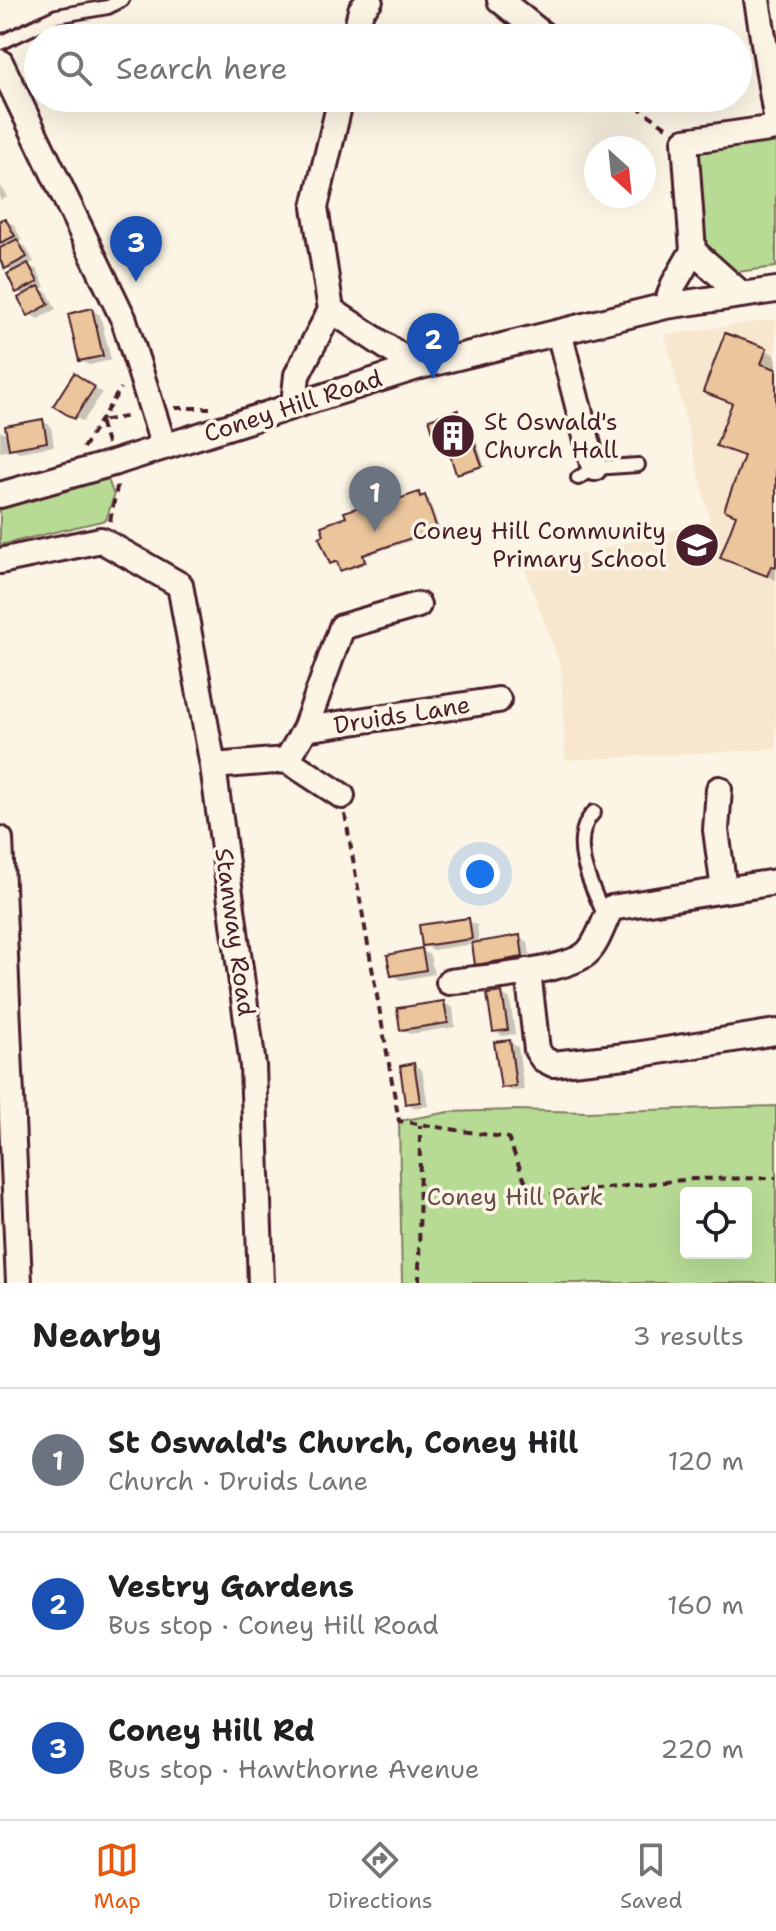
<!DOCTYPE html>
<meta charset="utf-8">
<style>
:root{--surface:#fff;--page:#f6f6f6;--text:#202124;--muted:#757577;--line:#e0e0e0;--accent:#ea580c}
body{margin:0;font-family:"Shantell Sans",sans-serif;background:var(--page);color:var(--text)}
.controls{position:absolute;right:24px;bottom:24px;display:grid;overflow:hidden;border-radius:8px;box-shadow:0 8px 32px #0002}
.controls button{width:72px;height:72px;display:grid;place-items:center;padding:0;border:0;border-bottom:2px solid var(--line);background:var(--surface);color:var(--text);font:40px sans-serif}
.compass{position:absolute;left:584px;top:136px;width:72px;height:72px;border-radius:50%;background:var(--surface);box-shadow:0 8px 32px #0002;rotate:153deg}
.you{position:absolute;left:480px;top:874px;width:28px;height:28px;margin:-20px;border:6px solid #fff;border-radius:50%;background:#1a73e8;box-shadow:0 0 0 12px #1a73e833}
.badge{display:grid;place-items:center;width:52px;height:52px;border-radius:50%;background:var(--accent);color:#fff;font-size:26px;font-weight:700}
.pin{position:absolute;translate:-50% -66px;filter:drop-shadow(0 2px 4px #0008)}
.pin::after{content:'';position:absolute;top:42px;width:28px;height:24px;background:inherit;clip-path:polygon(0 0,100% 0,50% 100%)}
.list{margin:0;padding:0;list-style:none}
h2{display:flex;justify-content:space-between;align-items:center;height:104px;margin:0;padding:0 32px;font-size:34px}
h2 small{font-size:26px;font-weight:400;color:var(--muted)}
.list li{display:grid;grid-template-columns:52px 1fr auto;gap:24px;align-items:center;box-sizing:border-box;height:144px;padding:0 32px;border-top:2px solid var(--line)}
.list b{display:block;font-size:30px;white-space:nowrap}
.list p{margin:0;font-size:26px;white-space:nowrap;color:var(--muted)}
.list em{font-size:26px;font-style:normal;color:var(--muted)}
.icon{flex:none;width:44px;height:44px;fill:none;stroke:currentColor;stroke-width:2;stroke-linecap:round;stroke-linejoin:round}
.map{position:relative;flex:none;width:776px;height:1283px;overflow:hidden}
.search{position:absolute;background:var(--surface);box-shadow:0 8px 32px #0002;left:24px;right:24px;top:24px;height:88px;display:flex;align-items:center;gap:20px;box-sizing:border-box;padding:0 28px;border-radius:44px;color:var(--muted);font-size:30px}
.sheet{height:536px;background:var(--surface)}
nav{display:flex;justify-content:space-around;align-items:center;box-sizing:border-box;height:112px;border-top:2px solid var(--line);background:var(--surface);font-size:22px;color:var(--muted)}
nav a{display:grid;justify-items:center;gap:4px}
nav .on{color:var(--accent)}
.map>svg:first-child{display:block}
</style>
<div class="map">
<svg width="776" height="1283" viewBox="0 0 776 1283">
<rect width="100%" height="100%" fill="#fcf5e5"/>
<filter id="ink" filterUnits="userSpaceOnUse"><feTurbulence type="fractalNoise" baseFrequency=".0125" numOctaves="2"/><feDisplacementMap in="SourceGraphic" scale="16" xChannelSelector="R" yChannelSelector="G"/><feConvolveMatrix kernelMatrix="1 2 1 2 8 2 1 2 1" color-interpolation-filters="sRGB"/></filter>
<g filter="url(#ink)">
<path fill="#f7e7cf" d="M 776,319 L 776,749 L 565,760 L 561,668 L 525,569 L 710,521 L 665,335 Z"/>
<path fill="#b7db95" stroke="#807d60" stroke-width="2" fill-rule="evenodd" d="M 776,134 L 776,267 L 729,273 L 699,250 L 693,159 L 701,149 Z
M 108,479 L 114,496 L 106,520 L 0,545 L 0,505 Z
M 776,1106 L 776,1283 L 402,1283 L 399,1121 L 449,1112 L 515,1110 L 587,1112 ZM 746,1193 L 746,1253 L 686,1253 L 686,1193 Z"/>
<path fill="#0003" d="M 0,184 L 7,197 L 0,201 Z
M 5,220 L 14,225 L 22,240 L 18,242 L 26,247 L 34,262 L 28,265 L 37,270 L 45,287 L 40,289 L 48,293 L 56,309 L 38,319 L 29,314 L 25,296 L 18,291 L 15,272 L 6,267 L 0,256 L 0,223 Z
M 92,310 L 100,315 L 111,360 L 89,365 L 80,360 Z
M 766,350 L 776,356 L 776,580 L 723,557 L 738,516 L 726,509 L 745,458 L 718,445 L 733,404 L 706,391 Z
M 83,380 L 102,393 L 83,422 L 56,405 Z
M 458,412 L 461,414 L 466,427 L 472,428 L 485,467 L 461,474 L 458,472 L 450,447 L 440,446 Z
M 42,421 L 51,426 L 54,446 L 19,452 L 7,445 L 8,451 L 0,452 L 0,431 L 9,436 Z
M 418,494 L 429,499 L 440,531 L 365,556 L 368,563 L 346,571 L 340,563 L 335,565 L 331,563 L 349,518 L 361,508 L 366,512 Z
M 468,921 L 477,925 L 479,944 L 520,937 L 528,942 L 531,961 L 486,968 L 477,963 L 474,944 L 432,950 L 424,945 Z
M 422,951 L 430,955 L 434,974 L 401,980 L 393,975 Z
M 502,994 L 510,999 L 515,1034 L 503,1036 L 494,1031 Z
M 444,1003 L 453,1008 L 455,1027 L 410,1034 L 402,1029 Z
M 509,1042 L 518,1047 L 524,1090 L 511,1091 L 503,1086 Z
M 414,1065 L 422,1070 L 428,1106 L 415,1108 L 407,1103 Z"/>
<path fill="#ebc69c" stroke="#4a1f2b" stroke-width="2" d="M 5,218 L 15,236 L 0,243 L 0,220 Z
M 17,239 L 27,257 L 5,269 L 0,260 L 0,248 Z
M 28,263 L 38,282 L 16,293 L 7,274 Z
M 39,286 L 49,304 L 28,316 L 18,298 Z
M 92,308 L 103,356 L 79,361 L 68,314 Z
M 725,333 L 767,348 L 761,364 L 776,369 L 776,567 L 771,566 L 767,576 L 720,558 L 736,515 L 724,510 L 744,456 L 716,446 L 732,403 L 703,392 Z
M 74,373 L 95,387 L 74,419 L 53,406 Z
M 458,410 L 463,426 L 468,424 L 482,466 L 456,474 L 447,445 L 438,448 L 429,419 Z
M 43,419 L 47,442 L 9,449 L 5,426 Z
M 419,492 L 420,497 L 425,495 L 437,529 L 363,555 L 365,562 L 340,571 L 337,561 L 330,564 L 319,537 L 324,535 L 321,526 L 346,517 L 344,512 L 362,506 L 363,511 Z
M 469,918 L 472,939 L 422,946 L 419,925 Z
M 520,935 L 523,957 L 475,965 L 472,943 Z
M 422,948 L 426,970 L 391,976 L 387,955 Z
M 502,992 L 508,1030 L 493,1032 L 487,994 Z
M 444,1001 L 448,1023 L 400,1030 L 397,1008 Z
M 510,1040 L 516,1086 L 501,1088 L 494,1042 Z
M 414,1063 L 420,1102 L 405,1104 L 400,1066 Z"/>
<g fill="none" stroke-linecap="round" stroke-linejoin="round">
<g stroke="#4a1f2b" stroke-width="18">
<path id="service" d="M 0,43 L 57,16 L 108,7 L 122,0
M 578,478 L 594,468 L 638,465
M 594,812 C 567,840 591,886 605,916"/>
</g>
<g stroke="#4a1f2b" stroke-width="30">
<path id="minor" d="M 500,0 L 547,38
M 757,0 L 776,116
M 355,38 L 361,10 L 370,0
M 0,62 L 124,320 L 164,447
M 341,98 L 315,207 L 331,310 L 417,367
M 693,251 L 740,293
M 666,306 L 674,284 L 693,251 L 685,141 L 776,128
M 559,332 L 594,468
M 294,404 L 297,375 L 331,310
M 0,495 L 113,463 L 417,367 L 666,306 L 776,290
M 0,561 L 101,540 L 180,585 L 213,766 L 253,1066 L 261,1283
M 305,729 L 342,627 L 418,605
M 287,760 L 342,796
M 213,766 L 287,760 L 305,729 L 498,700
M 719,789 L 716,830 L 724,890
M 0,839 L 19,1283
M 528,971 L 537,1050 L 543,1059 L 553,1064 L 635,1055 L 776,1032
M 449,982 C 479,978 569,972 588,952 C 598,942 604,921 611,908 L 776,882"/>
</g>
<path stroke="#4a1f2b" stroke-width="4" stroke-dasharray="8 6" stroke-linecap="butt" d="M 625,98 L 669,129
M 175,408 L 210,408
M 107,444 L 100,421 L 131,416
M 83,448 L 121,388
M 110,521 L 118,482
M 345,814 L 399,1121 L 508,1138 L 531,1196 L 693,1179 L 776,1178
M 419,1283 L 420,1125"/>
<use href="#service" stroke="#fcf5e5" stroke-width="12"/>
<use href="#minor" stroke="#fcf5e5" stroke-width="24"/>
</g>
</g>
<defs>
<g id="building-disc" transform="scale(2.3)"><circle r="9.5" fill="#4a1f2b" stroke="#fcf5e5"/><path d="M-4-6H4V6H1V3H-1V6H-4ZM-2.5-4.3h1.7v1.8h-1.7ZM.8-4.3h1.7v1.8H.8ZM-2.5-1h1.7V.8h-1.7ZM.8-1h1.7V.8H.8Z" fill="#fff"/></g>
<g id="school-disc" transform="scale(2.3)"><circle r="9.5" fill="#4a1f2b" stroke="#fcf5e5"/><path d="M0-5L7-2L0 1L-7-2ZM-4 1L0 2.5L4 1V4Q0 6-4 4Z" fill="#fff"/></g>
</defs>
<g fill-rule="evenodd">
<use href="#building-disc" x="453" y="436"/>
<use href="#school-disc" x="697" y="545"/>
</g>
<g text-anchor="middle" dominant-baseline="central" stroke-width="7" stroke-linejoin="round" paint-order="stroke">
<g font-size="24" fill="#4a1f2b" stroke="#fcf5e5">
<text transform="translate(293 406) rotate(-18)">Coney Hill Road</text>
<text transform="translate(402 715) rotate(-9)">Druids Lane</text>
<text transform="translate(235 932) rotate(82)">Stanway Road</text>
</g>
<g font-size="24" fill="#4a1f2b" stroke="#fcf5e5" text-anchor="start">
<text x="484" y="422">St Oswald's<tspan x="484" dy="28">Church Hall</tspan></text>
<text x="666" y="531" text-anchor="end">Coney Hill Community<tspan x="666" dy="28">Primary School</tspan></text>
</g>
<g font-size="24" fill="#654e46" stroke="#fcf5e5">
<text x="515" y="1197">Coney Hill Park</text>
</g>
</g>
</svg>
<div class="controls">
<button><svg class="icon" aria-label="locate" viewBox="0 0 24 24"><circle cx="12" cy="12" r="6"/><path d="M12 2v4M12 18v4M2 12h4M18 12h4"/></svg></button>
</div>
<svg class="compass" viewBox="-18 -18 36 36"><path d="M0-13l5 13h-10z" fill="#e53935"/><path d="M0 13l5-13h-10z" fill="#757577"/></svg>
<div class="you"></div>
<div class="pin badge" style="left:375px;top:532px;background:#6b7280">1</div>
<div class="pin badge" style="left:433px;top:379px;background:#1a4fb4">2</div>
<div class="pin badge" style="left:136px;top:282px;background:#1a4fb4">3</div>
<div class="search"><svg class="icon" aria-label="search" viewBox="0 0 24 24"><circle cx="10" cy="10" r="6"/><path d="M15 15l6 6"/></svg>Search here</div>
</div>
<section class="sheet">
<h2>Nearby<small>3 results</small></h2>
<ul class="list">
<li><span class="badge" style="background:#6b7280">1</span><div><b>St Oswald's Church, Coney Hill</b><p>Church · Druids Lane</p></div><em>120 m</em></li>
<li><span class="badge" style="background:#1a4fb4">2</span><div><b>Vestry Gardens</b><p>Bus stop · Coney Hill Road</p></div><em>160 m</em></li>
<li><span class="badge" style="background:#1a4fb4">3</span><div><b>Coney Hill Rd</b><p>Bus stop · Hawthorne Avenue</p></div><em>220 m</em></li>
</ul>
</section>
<nav>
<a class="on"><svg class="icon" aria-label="map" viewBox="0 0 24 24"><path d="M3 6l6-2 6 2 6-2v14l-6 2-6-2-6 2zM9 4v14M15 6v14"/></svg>Map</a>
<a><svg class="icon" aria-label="directions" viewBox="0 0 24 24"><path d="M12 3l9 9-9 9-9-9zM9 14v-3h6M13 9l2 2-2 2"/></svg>Directions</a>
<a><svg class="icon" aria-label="saved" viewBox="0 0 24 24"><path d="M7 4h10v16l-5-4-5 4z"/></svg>Saved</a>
</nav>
